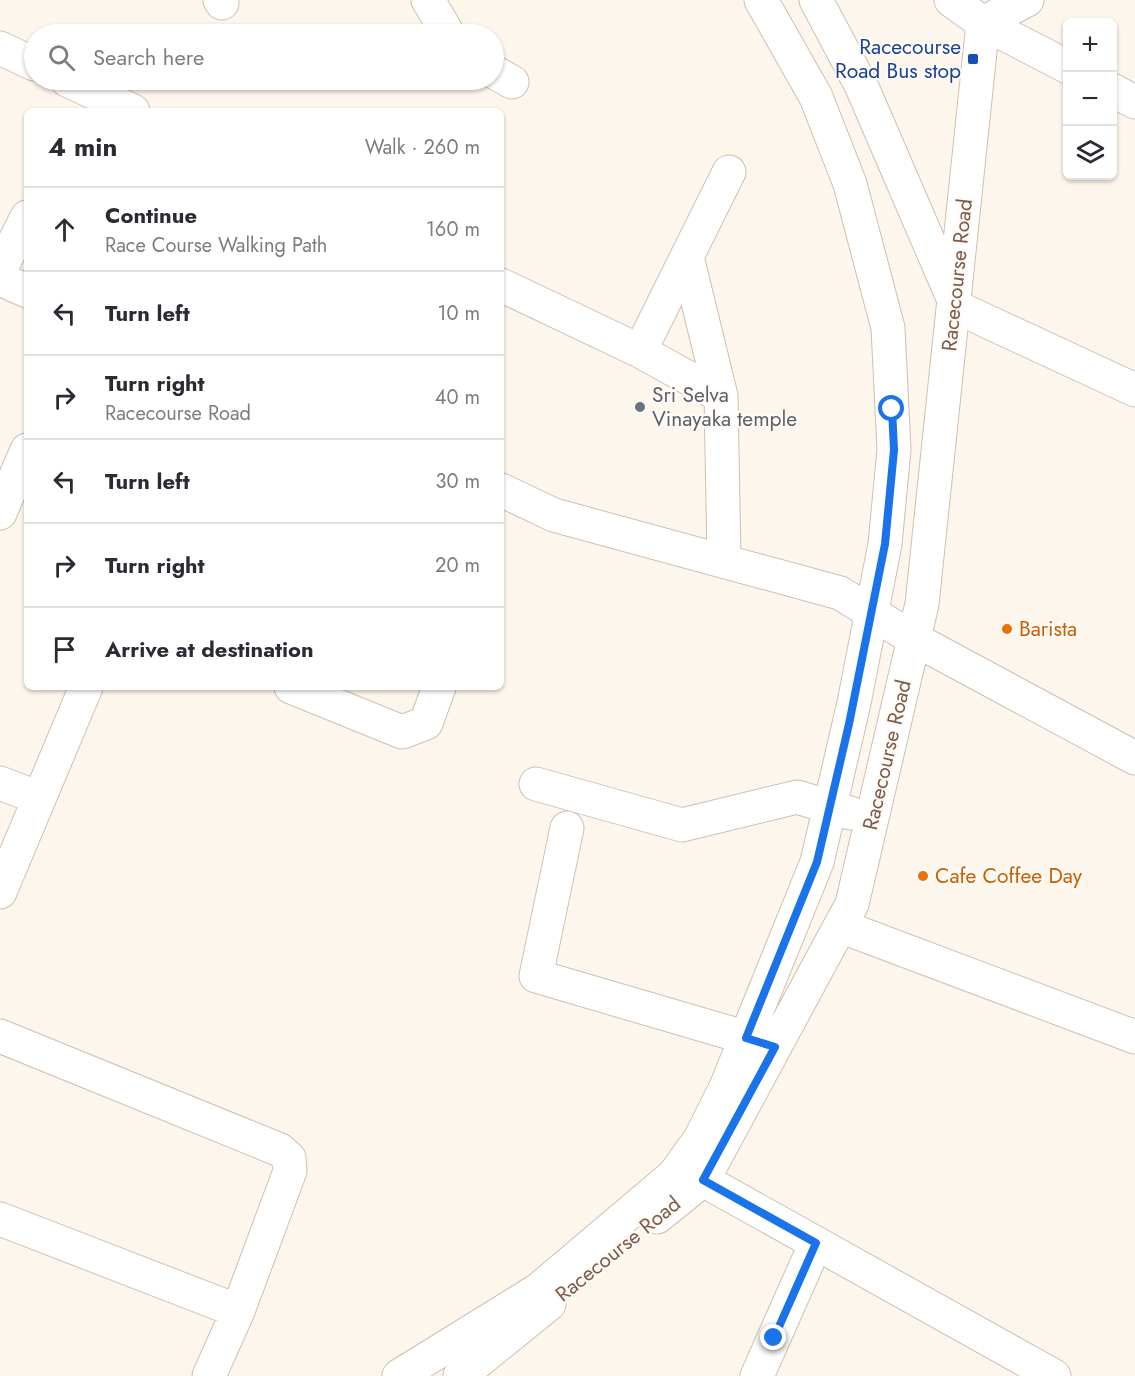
<!DOCTYPE html>
<meta charset="utf-8">
<style>
:root{--surface:#fff;--page:#f2f2f3;--text:#2b2b33;--muted:#7c7c81;--line:#e1e1e2}
body{margin:0;font-family:Jost,sans-serif;background:var(--page);color:var(--text)}
.controls{position:absolute;right:18px;top:18px;display:grid;overflow:hidden;border-radius:9px;box-shadow:0 2px 4px #0004}
.controls button{width:54px;height:54px;display:grid;place-items:center;padding:0;border:0;border-bottom:2px solid var(--line);background:var(--surface);color:var(--text);font:30px sans-serif}
.stop{position:absolute;width:18px;height:18px;margin:-14px;border:4px solid #1a73e8;border-radius:50%;background:#fff}
.stop.end{background:#1a73e8;border-color:#fff;box-shadow:0 2px 6px #0008}
.list{margin:0;padding:0;list-style:none}
h2{display:flex;justify-content:space-between;align-items:center;height:78px;margin:0;padding:0 24px;font-size:26px}
h2 small{font-size:20px;font-weight:400;color:var(--muted)}
.list li{display:grid;grid-template-columns:39px 1fr auto;gap:18px;align-items:center;box-sizing:border-box;height:84px;padding:0 24px;border-top:2px solid var(--line)}
.list b{display:block;font-size:22px;white-space:nowrap}
.list p{margin:0;font-size:20px;white-space:nowrap;color:var(--muted)}
.list em{font-size:20px;font-style:normal;color:var(--muted)}
.icon{flex:none;width:33px;height:33px;fill:none;stroke:currentColor;stroke-width:2;stroke-linecap:round;stroke-linejoin:round}
.map{position:relative;flex:none;width:1135px;height:1376px;overflow:hidden}
.search{position:absolute;background:var(--surface);box-shadow:0 2px 4px #0004;left:24px;top:24px;width:480px;height:66px;display:flex;align-items:center;gap:15px;box-sizing:border-box;padding:0 21px;border-radius:33px;color:var(--muted);font-size:22px}
.panel{position:absolute;background:var(--surface);box-shadow:0 2px 4px #0004;left:24px;top:108px;width:480px;height:582px;border-radius:9px}
.map>svg:first-child{display:block}
</style>
<div class="map">
<svg width="1135" height="1376" viewBox="0 0 1135 1376">
<rect width="100%" height="100%" fill="#fdf6ec"/>
<g fill="none" stroke-linecap="round" stroke-linejoin="round">
<g stroke="#d1beb0" stroke-width="35">
<path id="minor" d="M 220,0 L 222,3
M 428,0 L 448,34
M 816,0 L 861,85 L 953,298
M 951,0 L 983,23 L 1068,67
M 983,23 L 1027,0
M 0,48 L 34,64
M 494,72 L 512,82
M 67,80 L 133,111
M 1112,90 L 1135,102
M 687,257 L 721,396 L 724,561
M 0,270 L 27,217
M 0,279 L 27,291
M 501,285 L 640,351 L 721,396
M 954,306 L 1135,390
M 640,351 L 729,172
M 501,490 L 554,515 L 840,593 L 914,639 L 1135,758
M 0,513 L 27,450
M 291,687 L 402,732 L 426,723 L 439,687
M 0,783 L 39,798
M 536,784 L 682,825 L 797,797 L 850,813
M 567,828 L 536,976 L 768,1044
M 0,892 L 86,687
M 840,926 L 1135,1037
M 0,1036 L 280,1150 L 289,1158 L 290,1171 L 238,1311 L 209,1376
M 703,1180 L 1054,1376
M 657,1217 L 703,1180 L 852,904 L 922,604 L 983,23
M 0,1219 L 238,1311
M 399,1376 L 538,1290 L 674,1175 L 700,1139 L 726,1087 L 817,862 L 854,703 L 885,544 L 894,450 L 888,328 L 850,184 L 816,97 L 761,0
M 460,1376 L 549,1304
M 757,1376 L 816,1243"/>
</g>
<use href="#minor" stroke="#fff" stroke-width="33"/>
</g>
<g fill="none" stroke-linecap="round" stroke-linejoin="round">
<path stroke="#1a73e8" stroke-width="8" d="M 774,1338 L 816,1243 L 703,1180 L 775,1047 L 746,1038 L 817,862 L 849,724 L 885,544 L 894,450 L 892,409"/>
</g>
<rect fill="#1a4fb4" stroke="#fffaf3" stroke-width="2" x="967" y="53" width="12" height="12" rx="3"/>
<circle fill="#6b7280" stroke="#fffaf3" stroke-width="2" cx="640" cy="407" r="6"/>
<g fill="#e8710a" stroke="#fffaf3" stroke-width="2">
<circle cx="1007" cy="629" r="6"/>
<circle cx="923" cy="876" r="6"/>
</g>
<g text-anchor="middle" dominant-baseline="central" stroke-width="4.5" stroke-linejoin="round" paint-order="stroke">
<g font-size="21" fill="#164399" stroke="#fffaf3" text-anchor="end">
<text x="961" y="47">Racecourse<tspan x="961" dy="24">Road Bus stop</tspan></text>
</g>
<g font-size="21" fill="#7a5c4d" stroke="#fffaf3">
<text transform="translate(957 275) rotate(-84)">Racecourse Road</text>
<text transform="translate(887 755) rotate(-77)">Racecourse Road</text>
<text transform="translate(618 1249) rotate(-39)">Racecourse Road</text>
</g>
<g font-size="21" fill="#5b616d" stroke="#fffaf3" text-anchor="start">
<text x="652" y="395">Sri Selva<tspan x="652" dy="24">Vinayaka temple</tspan></text>
</g>
<g font-size="21" fill="#c56008" stroke="#fffaf3" text-anchor="start">
<text x="1019" y="629">Barista</text>
<text x="935" y="876">Cafe Coffee Day</text>
</g>
</g>
</svg>
<div class="controls">
<button>+</button>
<button>−</button>
<button><svg class="icon" aria-label="layers" viewBox="0 0 24 24"><path d="M12 4l9 5-9 5-9-5zM3 14l9 5 9-5"/></svg></button>
</div>
<div class="stop" style="left:892px;top:409px"></div>
<div class="stop end" style="left:774px;top:1338px"></div>
<div class="search"><svg class="icon" aria-label="search" viewBox="0 0 24 24"><circle cx="10" cy="10" r="6"/><path d="M15 15l6 6"/></svg>Search here</div>
<section class="panel">
<h2>4 min<small>Walk · 260 m</small></h2>
<ul class="list">
<li><svg class="icon" aria-label="ahead" viewBox="0 0 24 24"><path d="M12 20V5M6 11l6-6 6 6"/></svg><div><b>Continue</b><p>Race Course Walking Path</p></div><em>160 m</em></li>
<li><svg class="icon" aria-label="left" viewBox="0 0 24 24"><path d="M17 20v-9H6M10 6l-5 5 5 5"/></svg><div><b>Turn left</b></div><em>10 m</em></li>
<li><svg class="icon" aria-label="right" viewBox="0 0 24 24"><path d="M7 20v-9h11M14 6l5 5-5 5"/></svg><div><b>Turn right</b><p>Racecourse Road</p></div><em>40 m</em></li>
<li><svg class="icon" aria-label="left" viewBox="0 0 24 24"><path d="M17 20v-9H6M10 6l-5 5 5 5"/></svg><div><b>Turn left</b></div><em>30 m</em></li>
<li><svg class="icon" aria-label="right" viewBox="0 0 24 24"><path d="M7 20v-9h11M14 6l5 5-5 5"/></svg><div><b>Turn right</b></div><em>20 m</em></li>
<li><svg class="icon" aria-label="arrive" viewBox="0 0 24 24"><path d="M6 21V4h12l-3 4 3 4H6"/></svg><div><b>Arrive at destination</b></div></li>
</ul>
</section>
</div>
